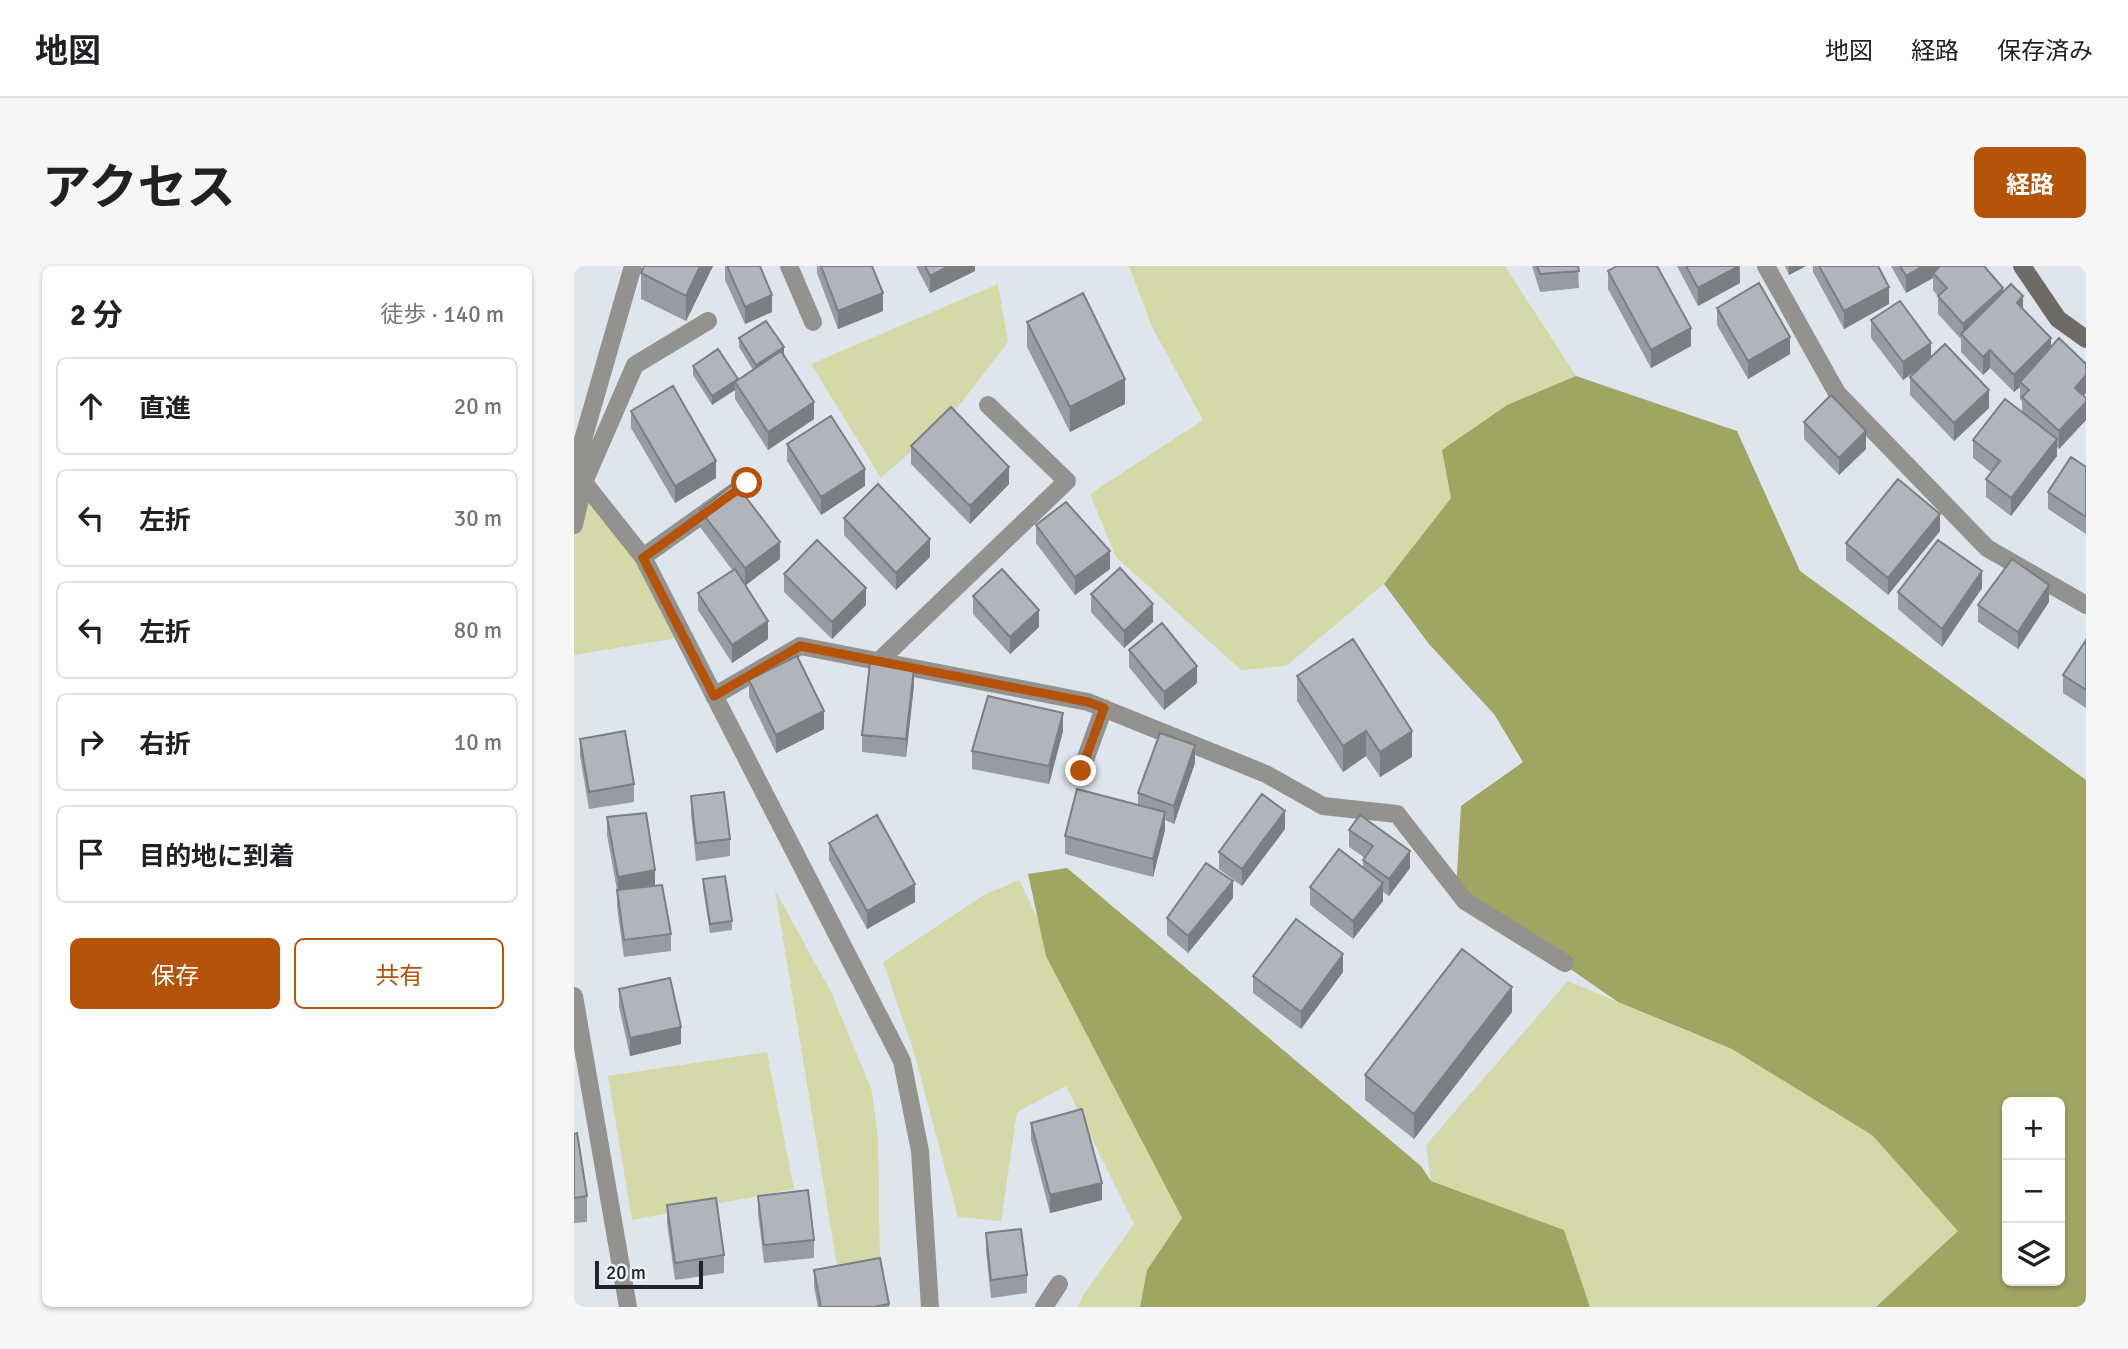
<!DOCTYPE html>
<html lang="ja">
<meta charset="utf-8">
<style>
:root{--surface:#fff;--page:#f6f6f6;--text:#202124;--muted:#757577;--line:#e0e0e0;--accent:#b45309}
body{margin:0;font-family:Signika,"Noto Sans JP",sans-serif;background:var(--page);color:var(--text)}
.controls{position:absolute;right:21px;bottom:21px;display:grid;overflow:hidden;border-radius:10px;box-shadow:0 2px 5px #0004}
.controls button{width:63px;height:63px;display:grid;place-items:center;padding:0;border:0;border-bottom:2px solid var(--line);background:var(--surface);color:var(--text);font:35px sans-serif}
.scale{position:absolute;left:21px;bottom:18px;width:108px;box-sizing:border-box;padding-left:7px;border:4px solid #212326;border-top:0;font-size:19px;line-height:24px;white-space:nowrap;color:#212326;-webkit-text-stroke:5px #ecf2fa;paint-order:stroke}
.stop{position:absolute;width:21px;height:21px;margin:-16px;border:5px solid #b45309;border-radius:50%;background:#fff}
.stop.end{background:#b45309;border-color:#fff;box-shadow:0 2px 7px #0008}
.list{margin:0;padding:0;list-style:none}
h2{display:flex;justify-content:space-between;align-items:center;height:91px;margin:0;padding:0 28px;font-size:30px}
h2 small{font-size:23px;font-weight:400;color:var(--muted)}
.list li{display:grid;grid-template-columns:46px 1fr auto;gap:21px;align-items:center;box-sizing:border-box;height:98px;margin:0 14px 14px;padding:0 14px;border:2px solid var(--line);border-radius:10px}
.list b{display:block;font-size:26px;white-space:nowrap}
.list em{font-size:23px;font-style:normal;color:var(--muted)}
.actions{display:flex;gap:14px;padding:21px 28px}
.actions a{flex:1;padding:16px 0;border:2px solid var(--accent);border-radius:10px;text-align:center;font-size:24px;color:var(--accent)}
.actions .main{background:var(--accent);color:#fff}
.icon{flex:none;width:38px;height:38px;fill:none;stroke:currentColor;stroke-width:2;stroke-linecap:round;stroke-linejoin:round}
.map{position:relative;flex:none;width:1512px;height:1041px;overflow:hidden;border-radius:10px}
header{display:flex;align-items:center;gap:42px;box-sizing:border-box;height:98px;padding:0 35px;background:var(--surface);border-bottom:2px solid var(--line)}
header strong{font-size:33px}
nav{display:flex;gap:38px;margin-inline-start:auto;font-size:24px}
.intro{display:flex;align-items:center;justify-content:space-between;box-sizing:border-box;height:168px;padding:0 42px}
h1{margin:0;font-size:49px}
.button{padding:18px 32px;border-radius:10px;background:var(--accent);color:#fff;font-size:24px;font-weight:700}
main{display:flex;gap:42px;padding:0 42px}
aside{flex:1;background:var(--surface);border-radius:10px;box-shadow:0 2px 5px #0004}
.map>svg:first-child{display:block}
</style>
<header>
<strong>地図</strong>
<nav><a>地図</a><a>経路</a><a>保存済み</a></nav>
</header>
<div class="intro"><h1>アクセス</h1><a class="button">経路</a></div>
<main>
<aside>
<h2>2 分<small>徒歩 · 140 m</small></h2>
<ul class="list">
<li><svg class="icon" aria-label="ahead" viewBox="0 0 24 24"><path d="M12 20V5M6 11l6-6 6 6"/></svg><div><b>直進</b></div><em>20 m</em></li>
<li><svg class="icon" aria-label="left" viewBox="0 0 24 24"><path d="M17 20v-9H6M10 6l-5 5 5 5"/></svg><div><b>左折</b></div><em>30 m</em></li>
<li><svg class="icon" aria-label="left" viewBox="0 0 24 24"><path d="M17 20v-9H6M10 6l-5 5 5 5"/></svg><div><b>左折</b></div><em>80 m</em></li>
<li><svg class="icon" aria-label="right" viewBox="0 0 24 24"><path d="M7 20v-9h11M14 6l5 5-5 5"/></svg><div><b>右折</b></div><em>10 m</em></li>
<li><svg class="icon" aria-label="arrive" viewBox="0 0 24 24"><path d="M6 21V4h12l-3 4 3 4H6"/></svg><div><b>目的地に到着</b></div></li>
</ul>
<div class="actions"><a class="main">保存</a><a>共有</a></div>
</aside>
<div class="map">
<svg width="1512" height="1041" viewBox="0 0 1512 1041">
<rect width="100%" height="100%" fill="#dfe5ed"/>
<path fill="#d5d8a7" d="M 555,0 L 931,0 L 1002,110 L 933,139 L 869,184 L 877,232 L 810,318 L 712,400 L 667,404 L 542,291 L 516,228 L 629,154 L 578,61 Z
M 424,18 L 434,76 L 377,150 L 307,212 L 237,98 Z
M 10,216 L 110,371 L 0,389 L 0,259 Z
M 445,614 L 608,953 L 573,1004 L 566,1041 L 504,1041 L 508,1031 L 560,958 L 492,820 L 443,846 L 427,955 L 384,951 L 340,786 L 309,696 L 410,629 Z
M 201,624 L 257,726 L 298,825 L 304,874 L 306,996 L 263,999 Z
M 994,715 L 1125,770 L 1211,801 L 1298,869 L 1385,965 L 1302,1041 L 1016,1041 L 990,964 L 857,915 L 852,879 Z
M 193,786 L 220,923 L 58,954 L 34,810 Z"/>
<path fill="#a1a562" fill-rule="evenodd" d="M 1002,110 L 1163,165 L 1226,305 L 1512,514 L 1512,1041 L 1302,1041 L 1384,965 L 1298,869 L 1158,783 L 1044,736 L 882,624 L 887,540 L 949,496 L 920,448 L 855,378 L 810,318 L 877,232 L 868,184 L 933,139 ZM 1433,836 L 1486,836 L 1486,1015 L 1433,1015 Z
M 493,602 L 847,900 L 857,915 L 990,964 L 1016,1041 L 566,1041 L 573,1004 L 608,952 L 472,690 L 454,608 Z"/>
<g fill="none" stroke-linecap="round" stroke-linejoin="round">
<path stroke="#94928f" stroke-width="18" d="M 215,0 L 239,56
M 1192,0 L 1263,127 L 1413,282 L 1512,339
M 0,204 L 69,291 L 328,795 L 346,885 L 356,1041
M 0,205 L 59,0
M 0,259 L 10,216 L 61,99 L 134,55
M 69,291 L 173,217
M 305,395 L 493,215 L 414,139
M 140,430 L 226,380 L 514,436 L 692,508 L 749,540 L 823,548 L 891,635 L 991,697
M 507,505 L 530,442
M 0,730 L 54,1041
M 470,1041 L 485,1018"/>
<path stroke="#6e6b66" stroke-width="18" d="M 1448,0 L 1484,53 L 1512,73"/>
</g>
<path fill="#979ca3" d="M 139,0 L 112,55 L 67,33 L 67,7 Z
M 151,0 L 186,0 L 198,46 L 171,58 L 151,14 Z
M 243,0 L 298,0 L 309,45 L 264,63 L 243,7 Z
M 342,0 L 401,0 L 401,5 L 356,27 Z
M 958,0 L 1004,0 L 1005,22 L 966,26 Z
M 1103,0 L 1166,0 L 1166,17 L 1124,40 Z
M 1211,0 L 1232,0 L 1215,9 Z
M 1239,0 L 1304,0 L 1315,38 L 1270,63 L 1239,6 Z
M 1317,0 L 1410,0 L 1429,25 L 1449,43 L 1477,81 L 1512,132 L 1512,154 L 1485,183 L 1483,181 L 1483,190 L 1437,250 L 1412,231 L 1412,213 L 1417,206 L 1399,192 L 1399,174 L 1448,146 L 1448,136 L 1446,133 L 1446,121 L 1440,126 L 1416,102 L 1409,109 L 1387,86 L 1387,73 L 1364,48 L 1364,30 L 1359,24 L 1359,12 L 1332,27 Z
M 1034,5 L 1117,80 L 1077,102 L 1034,23 Z
M 1143,42 L 1216,88 L 1174,113 L 1143,59 Z
M 1297,54 L 1357,91 L 1415,142 L 1380,175 L 1336,129 L 1336,111 L 1345,102 L 1329,114 L 1297,72 Z
M 453,56 L 551,138 L 496,166 L 453,81 Z
M 165,72 L 210,90 L 240,153 L 194,184 L 161,133 L 161,124 L 138,139 L 119,109 L 119,100 L 164,114 L 179,104 L 165,81 Z
M 57,145 L 142,212 L 101,237 L 57,162 Z
M 1230,156 L 1292,183 L 1265,209 L 1230,173 Z
M 213,178 L 291,220 L 247,249 L 213,195 Z
M 337,180 L 435,218 L 396,258 L 337,198 Z
M 1512,201 L 1512,268 L 1474,243 L 1474,226 Z
M 126,244 L 206,293 L 171,319 L 194,373 L 158,397 L 124,344 L 124,327 L 159,305 L 126,261 Z
M 270,252 L 356,291 L 322,324 L 270,269 Z
M 462,259 L 536,303 L 501,329 L 462,277 Z
M 1366,265 L 1314,329 L 1272,294 L 1272,277 Z
M 210,308 L 292,339 L 258,373 L 210,326 Z
M 1408,322 L 1368,381 L 1324,343 L 1324,326 Z
M 517,328 L 579,356 L 550,382 L 517,346 Z
M 399,330 L 465,361 L 436,388 L 399,348 Z
M 1475,336 L 1444,383 L 1404,356 L 1404,339 Z
M 1512,374 L 1512,442 L 1489,427 L 1489,409 Z
M 555,384 L 623,417 L 590,444 L 555,401 Z
M 723,410 L 838,491 L 806,511 L 792,490 L 769,506 L 723,435 Z
M 175,414 L 250,463 L 202,487 L 175,431 Z
M 340,419 L 332,491 L 288,486 L 288,469 Z
M 489,465 L 475,518 L 398,503 L 398,485 Z
M 6,473 L 60,518 L 60,536 L 15,543 L 6,490 Z
M 621,497 L 600,558 L 591,554 L 591,564 L 579,611 L 491,588 L 491,570 L 564,539 L 564,527 Z
M 117,530 L 156,573 L 156,590 L 122,595 L 117,548 Z
M 33,551 L 81,619 L 97,668 L 97,685 L 50,691 L 43,641 L 43,624 L 33,569 Z
M 711,563 L 668,620 L 645,603 L 645,586 Z
M 775,564 L 836,602 L 815,630 L 809,626 L 809,635 L 779,673 L 736,639 L 736,621 L 789,602 L 789,594 L 791,592 L 775,581 Z
M 255,577 L 341,636 L 293,663 L 255,594 Z
M 129,613 L 158,655 L 158,664 L 136,667 L 129,622 Z
M 659,632 L 614,687 L 593,669 L 593,652 Z
M 769,706 L 727,763 L 679,727 L 679,710 Z
M 45,723 L 107,778 L 56,790 L 45,741 Z
M 938,746 L 840,873 L 791,834 L 791,809 Z
M 457,857 L 528,934 L 476,947 L 457,874 Z
M 0,868 L 13,930 L 13,956 L 0,957 Z
M 184,930 L 240,974 L 240,992 L 190,997 L 184,947 Z
M 93,939 L 150,989 L 150,1007 L 101,1014 L 93,957 Z
M 412,967 L 453,1009 L 453,1027 L 417,1032 L 412,985 Z
M 240,1004 L 315,1038 L 315,1041 L 244,1041 L 240,1021 Z"/>
<path fill="#7b7f84" d="M 126,0 L 139,0 L 112,55 L 112,30 Z
M 375,0 L 401,0 L 401,5 L 356,27 L 356,10 Z
M 1165,0 L 1166,17 L 1124,40 L 1124,22 Z
M 1215,0 L 1232,0 L 1215,9 Z
M 1349,0 L 1367,0 L 1359,7 L 1359,12 L 1332,27 L 1332,10 Z
M 1315,21 L 1315,38 L 1270,63 L 1270,45 Z
M 1429,22 L 1429,39 L 1389,70 L 1389,58 Z
M 309,27 L 309,45 L 264,63 L 264,45 Z
M 198,29 L 198,46 L 171,58 L 171,41 Z
M 1449,30 L 1449,48 L 1443,37 Z
M 1117,62 L 1117,80 L 1077,102 L 1077,84 Z
M 1216,71 L 1216,88 L 1174,113 L 1174,95 Z
M 1477,72 L 1477,89 L 1446,116 L 1446,121 L 1440,126 L 1440,109 Z
M 1357,77 L 1357,94 L 1329,114 L 1329,96 Z
M 210,81 L 210,90 L 182,108 L 182,99 Z
M 1416,84 L 1416,102 L 1409,109 L 1409,91 Z
M 1512,109 L 1512,127 L 1501,139 L 1501,122 Z
M 164,113 L 161,116 L 161,124 L 138,139 L 138,130 Z
M 551,113 L 551,138 L 496,166 L 496,141 Z
M 1415,124 L 1415,142 L 1380,175 L 1380,157 Z
M 240,136 L 240,153 L 194,184 L 194,166 Z
M 1512,136 L 1512,154 L 1485,183 L 1485,165 Z
M 1292,165 L 1292,183 L 1265,209 L 1265,192 Z
M 1483,173 L 1483,190 L 1437,250 L 1437,232 Z
M 142,195 L 142,212 L 101,237 L 101,220 Z
M 435,201 L 435,218 L 396,258 L 396,240 Z
M 291,203 L 291,220 L 247,249 L 247,231 Z
M 1366,248 L 1366,265 L 1314,329 L 1314,312 Z
M 356,273 L 356,291 L 322,324 L 322,307 Z
M 206,276 L 206,293 L 171,320 L 171,302 Z
M 536,285 L 536,303 L 501,329 L 501,311 Z
M 1408,305 L 1408,322 L 1368,381 L 1368,363 Z
M 1475,319 L 1475,336 L 1444,383 L 1444,366 Z
M 292,322 L 292,339 L 258,373 L 258,356 Z
M 579,338 L 579,356 L 550,382 L 550,365 Z
M 465,344 L 465,361 L 436,388 L 436,371 Z
M 194,355 L 194,373 L 158,397 L 158,379 Z
M 623,400 L 623,417 L 590,444 L 590,426 Z
M 340,402 L 340,419 L 332,491 L 332,473 Z
M 250,445 L 250,463 L 202,487 L 202,469 Z
M 489,447 L 489,465 L 475,518 L 475,500 Z
M 792,465 L 792,490 L 769,506 L 769,480 Z
M 838,465 L 838,491 L 806,511 L 806,486 Z
M 621,479 L 621,497 L 600,558 L 600,540 Z
M 711,545 L 711,563 L 668,620 L 668,603 Z
M 591,546 L 591,564 L 579,611 L 579,593 Z
M 836,585 L 836,602 L 815,630 L 815,613 Z
M 81,604 L 81,621 L 44,629 L 44,611 Z
M 659,615 L 659,632 L 614,687 L 614,670 Z
M 809,617 L 809,635 L 779,673 L 779,655 Z
M 341,618 L 341,636 L 293,663 L 293,645 Z
M 769,688 L 769,706 L 727,763 L 727,746 Z
M 938,721 L 938,746 L 840,873 L 840,848 Z
M 107,761 L 107,778 L 56,790 L 56,772 Z
M 528,917 L 528,934 L 476,947 L 476,929 Z"/>
<path fill="#b0b5bd" stroke="#7b7f84" stroke-width="2" d="M 70,0 L 126,0 L 112,30 L 67,7 Z
M 153,0 L 186,0 L 198,29 L 171,41 Z
M 247,0 L 298,0 L 309,27 L 264,45 Z
M 351,0 L 375,0 L 356,10 Z
M 963,0 L 1004,0 L 1005,5 L 966,8 Z
M 1043,0 L 1083,0 L 1117,62 L 1077,84 L 1034,5 Z
M 1112,0 L 1165,0 L 1124,22 Z
M 1245,0 L 1304,0 L 1315,21 L 1270,45 Z
M 1326,0 L 1349,0 L 1332,10 Z
M 1366,0 L 1410,0 L 1429,22 L 1389,58 L 1364,30 L 1373,22 L 1359,7 Z
M 1185,17 L 1216,71 L 1174,95 L 1143,42 Z
M 1437,18 L 1449,30 L 1443,37 L 1477,72 L 1440,109 L 1416,84 L 1409,91 L 1387,68 Z
M 509,27 L 551,113 L 496,141 L 453,56 Z
M 1326,35 L 1357,77 L 1329,96 L 1297,54 Z
M 192,55 L 210,81 L 182,99 L 165,72 Z
M 1485,72 L 1512,98 L 1512,109 L 1501,122 L 1512,132 L 1512,136 L 1485,165 L 1448,131 L 1455,124 L 1446,116 Z
M 1371,78 L 1415,124 L 1380,157 L 1336,111 Z
M 144,83 L 164,113 L 138,130 L 119,100 Z
M 207,85 L 240,136 L 194,166 L 161,116 Z
M 99,120 L 142,195 L 101,220 L 57,145 Z
M 1257,129 L 1292,165 L 1265,192 L 1230,156 Z
M 1431,133 L 1483,173 L 1437,232 L 1412,213 L 1426,195 L 1399,174 Z
M 377,141 L 435,201 L 396,240 L 337,180 Z
M 257,150 L 291,203 L 247,231 L 213,178 Z
M 1497,191 L 1512,201 L 1512,251 L 1474,226 Z
M 1324,213 L 1366,248 L 1314,312 L 1272,277 Z
M 161,217 L 206,276 L 171,302 L 126,244 Z
M 304,218 L 356,273 L 322,307 L 270,252 Z
M 492,236 L 536,285 L 501,311 L 462,259 Z
M 243,274 L 292,322 L 258,356 L 210,308 Z
M 1364,274 L 1408,305 L 1368,363 L 1324,326 Z
M 1438,293 L 1475,319 L 1444,366 L 1404,339 Z
M 546,302 L 579,338 L 550,365 L 517,328 Z
M 161,303 L 194,355 L 158,379 L 124,327 Z
M 428,303 L 465,344 L 436,371 L 399,330 Z
M 588,357 L 623,400 L 590,426 L 555,384 Z
M 779,373 L 838,465 L 806,486 L 792,465 L 769,480 L 723,410 Z
M 1512,374 L 1512,424 L 1489,409 Z
M 223,390 L 250,445 L 202,469 L 175,414 Z
M 296,397 L 340,402 L 332,473 L 288,469 Z
M 414,430 L 489,447 L 475,500 L 398,485 Z
M 51,465 L 60,518 L 15,526 L 6,473 Z
M 586,467 L 621,479 L 600,540 L 564,527 Z
M 503,523 L 591,546 L 579,593 L 491,570 Z
M 150,526 L 156,573 L 122,577 L 117,530 Z
M 688,528 L 711,545 L 668,603 L 645,586 Z
M 72,547 L 81,604 L 44,611 L 33,551 Z
M 303,549 L 341,618 L 293,645 L 255,577 Z
M 786,549 L 836,585 L 815,613 L 789,594 L 799,580 L 775,564 Z
M 765,583 L 809,617 L 779,655 L 736,621 Z
M 632,597 L 659,615 L 614,670 L 593,652 Z
M 151,610 L 158,655 L 136,658 L 129,613 Z
M 88,619 L 97,668 L 50,674 L 43,624 Z
M 722,653 L 769,688 L 727,746 L 679,710 Z
M 888,683 L 938,721 L 840,848 L 791,809 Z
M 96,712 L 107,761 L 56,772 L 45,723 Z
M 508,843 L 528,917 L 476,929 L 457,857 Z
M 3,867 L 13,930 L 0,932 L 0,868 Z
M 234,924 L 240,974 L 190,979 L 184,930 Z
M 142,932 L 150,989 L 101,997 L 93,939 Z
M 447,963 L 453,1009 L 417,1014 L 412,967 Z
M 306,992 L 315,1038 L 299,1041 L 247,1041 L 240,1004 Z"/>
<g fill="none" stroke-linecap="round" stroke-linejoin="round">
<path stroke="#b45309" stroke-width="9" d="M 173,217 L 69,292 L 140,430 L 226,380 L 514,436 L 530,442 L 507,505"/>
</g>
</svg>
<div class="controls">
<button>+</button>
<button>−</button>
<button><svg class="icon" aria-label="layers" viewBox="0 0 24 24"><path d="M12 4l9 5-9 5-9-5zM3 14l9 5 9-5"/></svg></button>
</div>
<div class="scale">20 m</div>
<div class="stop" style="left:173px;top:217px"></div>
<div class="stop end" style="left:507px;top:505px"></div>
</div>
</main>
